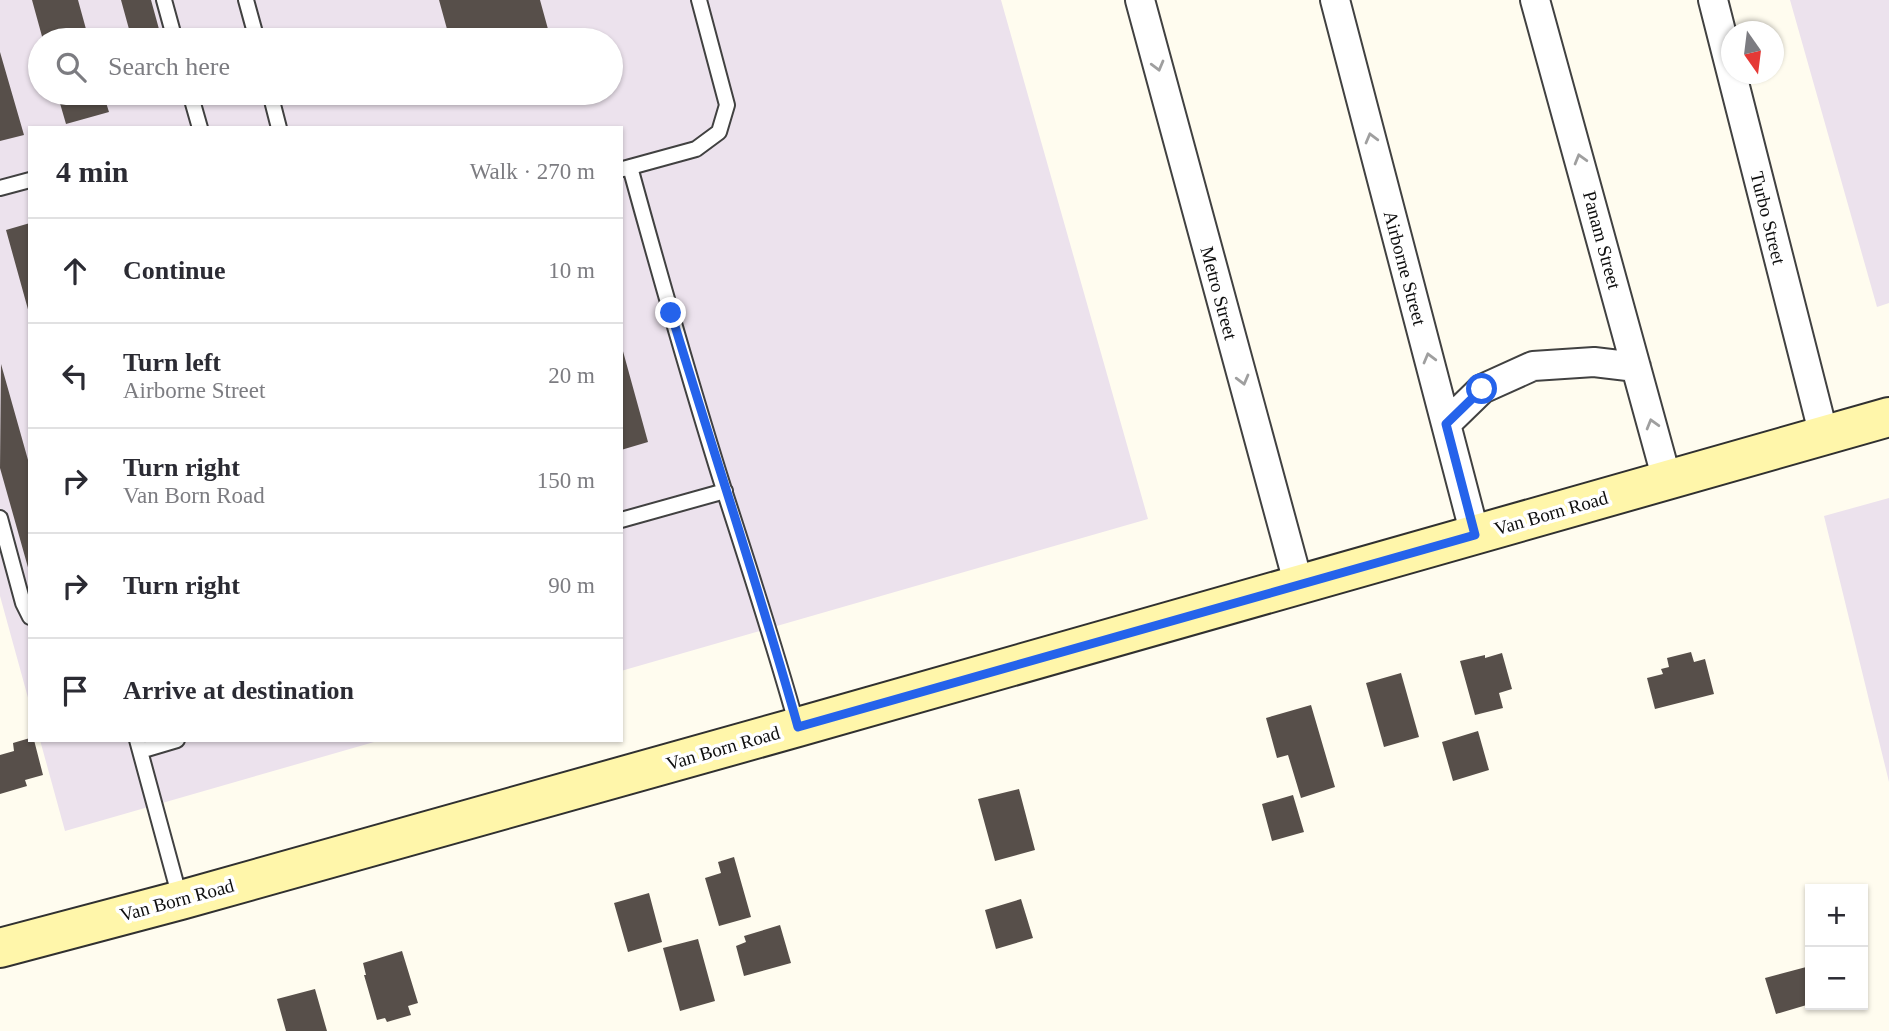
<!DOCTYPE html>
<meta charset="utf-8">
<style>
:root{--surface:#fff;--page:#f7f7f7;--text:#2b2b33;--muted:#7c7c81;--line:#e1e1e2}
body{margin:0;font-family:"Times New Roman",serif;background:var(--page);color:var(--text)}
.controls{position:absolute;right:21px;bottom:21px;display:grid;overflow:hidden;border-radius:0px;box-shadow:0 2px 5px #0004}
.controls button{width:63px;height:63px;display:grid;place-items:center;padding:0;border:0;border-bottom:2px solid var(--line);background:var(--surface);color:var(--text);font:35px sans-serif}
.compass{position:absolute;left:1721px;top:21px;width:63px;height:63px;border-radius:50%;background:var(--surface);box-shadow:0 2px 5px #0004;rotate:166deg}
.stop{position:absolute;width:21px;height:21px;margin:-16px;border:5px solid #2563eb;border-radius:50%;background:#fff}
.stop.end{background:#2563eb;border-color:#fff;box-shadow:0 2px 7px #0008}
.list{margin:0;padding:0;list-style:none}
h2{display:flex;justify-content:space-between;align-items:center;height:91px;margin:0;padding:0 28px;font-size:30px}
h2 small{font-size:23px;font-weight:400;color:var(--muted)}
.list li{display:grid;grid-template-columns:46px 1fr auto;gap:21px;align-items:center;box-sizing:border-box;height:105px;padding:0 28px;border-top:2px solid var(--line)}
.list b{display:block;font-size:26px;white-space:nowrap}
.list p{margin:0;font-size:23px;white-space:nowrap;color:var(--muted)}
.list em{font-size:23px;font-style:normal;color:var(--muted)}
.icon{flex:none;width:38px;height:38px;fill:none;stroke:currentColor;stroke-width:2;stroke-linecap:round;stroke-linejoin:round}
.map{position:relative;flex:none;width:1889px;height:1031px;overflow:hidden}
.search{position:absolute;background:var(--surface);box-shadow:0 2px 5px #0004;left:28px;top:28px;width:595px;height:77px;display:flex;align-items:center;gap:18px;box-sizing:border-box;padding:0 24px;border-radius:38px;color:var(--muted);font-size:26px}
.panel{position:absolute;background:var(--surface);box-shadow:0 2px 5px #0004;left:28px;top:126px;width:595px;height:616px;border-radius:0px}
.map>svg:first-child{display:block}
</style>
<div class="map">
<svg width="1889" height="1031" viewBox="0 0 1889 1031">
<rect width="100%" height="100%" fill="#fffcef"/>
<path fill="#ece2ed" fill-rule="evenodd" d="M 0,0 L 1001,0 L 1148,519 L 621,671 L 621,128 L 30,128 L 30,705 L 0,596 ZM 40,40 L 611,40 L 611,93 L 40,93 Z
M 1790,0 L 1889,0 L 1889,303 L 1877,307 Z
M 1889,498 L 1889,782 L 1824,516 Z
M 40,740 L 381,740 L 65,831 Z"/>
<path fill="#574f4a" d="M 32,0 L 78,0 L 89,40 L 43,40 Z
M 121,0 L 151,0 L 162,40 L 132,40 Z
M 439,0 L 540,0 L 551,40 L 450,40 Z
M 0,52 L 24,135 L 0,141 Z
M 57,93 L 103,93 L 109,112 L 66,124 Z
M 147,93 L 180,93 L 150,102 Z
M 30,223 L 30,313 L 29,313 L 6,230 Z
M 621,344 L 648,442 L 621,450 Z
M 1,364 L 30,467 L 29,571 L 0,468 Z
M 1691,652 L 1694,662 L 1705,659 L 1714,694 L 1655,709 L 1647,678 L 1663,674 L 1661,669 L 1669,667 L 1667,658 Z
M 1502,653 L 1512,689 L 1499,693 L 1503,708 L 1475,715 L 1460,661 L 1485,655 L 1485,658 Z
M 1401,673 L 1419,737 L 1384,747 L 1366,683 Z
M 1311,705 L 1335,787 L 1301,798 L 1288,755 L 1277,758 L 1266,718 Z
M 1478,731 L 1489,770 L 1453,781 L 1442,742 Z
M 30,738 L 30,740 L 34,740 L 43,775 L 25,780 L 27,786 L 0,794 L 0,755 L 14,751 L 13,743 Z
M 1019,789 L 1035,850 L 995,861 L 978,799 Z
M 1293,795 L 1304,832 L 1272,841 L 1262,804 Z
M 734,857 L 751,917 L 719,926 L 705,878 L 721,873 L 718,862 Z
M 649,893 L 662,942 L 628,952 L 614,903 Z
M 1021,899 L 1033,938 L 996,949 L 985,910 Z
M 780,925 L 791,963 L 744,976 L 736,946 L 746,942 L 744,936 Z
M 698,939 L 715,1001 L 680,1011 L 663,948 Z
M 402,951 L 418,1003 L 408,1006 L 411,1015 L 387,1022 L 385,1018 L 377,1020 L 364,975 L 366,975 L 363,963 Z
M 1810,966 L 1810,1004 L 1776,1014 L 1765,978 Z
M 315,989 L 327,1031 L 286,1031 L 277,999 Z"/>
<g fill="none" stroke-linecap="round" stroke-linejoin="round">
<g stroke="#414141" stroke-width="18">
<path id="service" d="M 164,0 L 175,40
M 246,0 L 257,40
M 190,93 L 200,128
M 270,93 L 279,128
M 630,167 C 660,276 691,385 725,493 C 750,570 775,647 797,726
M 623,169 L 696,149 L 719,132 L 727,105 L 699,0
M 0,188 L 30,180
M 0,518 L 23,603 L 30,617
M 621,520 L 725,491
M 137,740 L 180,898
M 140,751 L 177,740"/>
</g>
<g stroke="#414141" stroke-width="32">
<path id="minor" d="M 1140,0 L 1299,586
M 1335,0 L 1475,535
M 1535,0 L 1667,480
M 1713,0 L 1824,436
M 1446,424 L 1482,389 L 1533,366 L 1594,362 L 1636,367"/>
</g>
<g stroke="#303030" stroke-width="42">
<path id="secondary" d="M 0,948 L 181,900 L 798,727 L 1889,417"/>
</g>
<use href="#service" stroke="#fff" stroke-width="14"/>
<use href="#minor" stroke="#fff" stroke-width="28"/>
<use href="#secondary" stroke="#fff6aa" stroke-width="38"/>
</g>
<defs><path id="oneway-chevron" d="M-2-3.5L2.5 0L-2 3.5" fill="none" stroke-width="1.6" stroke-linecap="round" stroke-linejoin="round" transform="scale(1.75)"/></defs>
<g stroke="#9f9f9f">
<use href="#oneway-chevron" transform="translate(1158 66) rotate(75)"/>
<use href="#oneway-chevron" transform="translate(1371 138) rotate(-105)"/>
<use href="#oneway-chevron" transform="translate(1580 159) rotate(-106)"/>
<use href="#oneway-chevron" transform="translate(1429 358) rotate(-105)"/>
<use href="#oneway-chevron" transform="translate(1243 380) rotate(75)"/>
<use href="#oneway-chevron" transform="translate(1652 424) rotate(-106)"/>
</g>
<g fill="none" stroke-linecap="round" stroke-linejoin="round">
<path stroke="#2563eb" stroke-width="9" d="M 671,313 C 713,451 759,588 798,727 L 1475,535 L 1446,424 L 1482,389"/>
</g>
<g text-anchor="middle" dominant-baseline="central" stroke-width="7" stroke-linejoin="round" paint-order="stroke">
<g font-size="19" fill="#0e0e0e" stroke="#fff">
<text transform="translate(1768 218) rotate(76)">Turbo Street</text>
<text transform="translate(1602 240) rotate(75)">Panam Street</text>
<text transform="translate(1405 268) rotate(75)">Airborne Street</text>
<text transform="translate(1219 293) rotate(75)">Metro Street</text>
<text transform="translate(1551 513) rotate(-16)">Van Born Road</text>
<text transform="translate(723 748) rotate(-16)">Van Born Road</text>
<text transform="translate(177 900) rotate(-15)">Van Born Road</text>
</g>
</g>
</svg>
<div class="controls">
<button>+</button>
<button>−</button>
</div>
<svg class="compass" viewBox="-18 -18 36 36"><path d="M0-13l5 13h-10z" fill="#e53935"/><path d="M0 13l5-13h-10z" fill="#7c7c81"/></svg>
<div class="stop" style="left:1482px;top:389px"></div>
<div class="stop end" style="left:671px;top:313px"></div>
<div class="search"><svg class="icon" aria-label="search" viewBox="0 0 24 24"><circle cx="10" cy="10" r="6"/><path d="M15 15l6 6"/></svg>Search here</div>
<section class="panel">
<h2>4 min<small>Walk · 270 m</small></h2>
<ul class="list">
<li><svg class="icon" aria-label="ahead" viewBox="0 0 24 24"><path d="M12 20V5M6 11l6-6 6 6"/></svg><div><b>Continue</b></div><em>10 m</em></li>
<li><svg class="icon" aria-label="left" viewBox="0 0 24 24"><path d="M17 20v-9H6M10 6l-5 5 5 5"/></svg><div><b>Turn left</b><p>Airborne Street</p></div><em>20 m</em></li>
<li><svg class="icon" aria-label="right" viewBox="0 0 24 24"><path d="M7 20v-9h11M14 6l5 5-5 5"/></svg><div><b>Turn right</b><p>Van Born Road</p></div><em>150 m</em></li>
<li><svg class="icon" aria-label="right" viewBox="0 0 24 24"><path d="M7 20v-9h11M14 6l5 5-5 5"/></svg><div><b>Turn right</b></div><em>90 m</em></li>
<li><svg class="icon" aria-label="arrive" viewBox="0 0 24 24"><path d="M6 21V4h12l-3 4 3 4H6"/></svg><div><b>Arrive at destination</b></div></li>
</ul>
</section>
</div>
